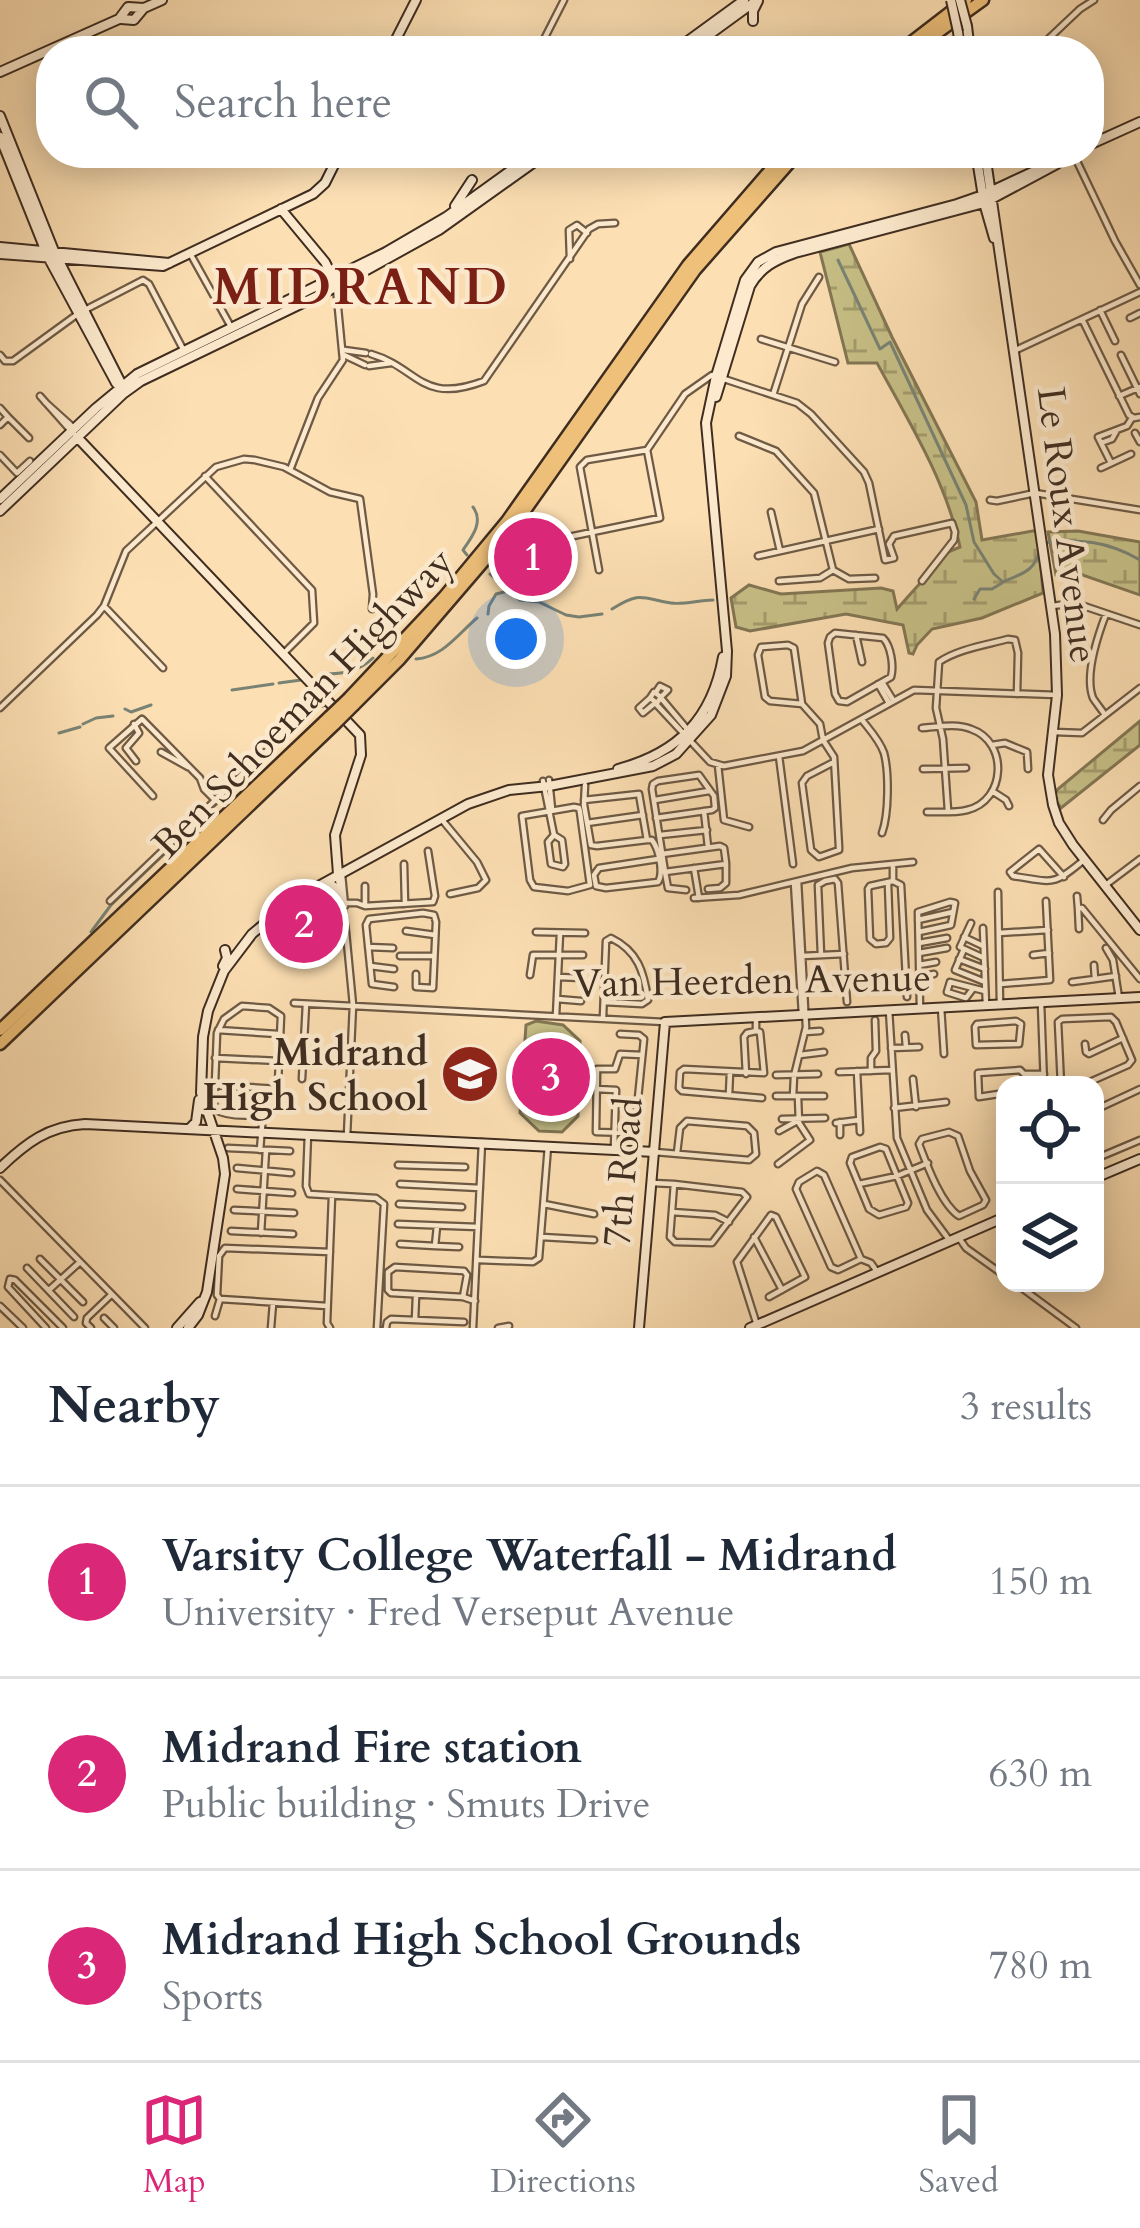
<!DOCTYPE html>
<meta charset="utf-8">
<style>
:root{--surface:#fff;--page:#f6f6f7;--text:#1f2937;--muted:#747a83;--line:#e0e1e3;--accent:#db2777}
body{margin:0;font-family:Cardo,serif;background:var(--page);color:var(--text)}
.controls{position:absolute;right:36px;bottom:36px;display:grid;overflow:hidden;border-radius:24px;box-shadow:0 6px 30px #0003}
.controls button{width:108px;height:108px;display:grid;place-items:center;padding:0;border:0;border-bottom:3px solid var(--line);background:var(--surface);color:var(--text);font:60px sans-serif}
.you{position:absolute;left:516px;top:639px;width:42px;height:42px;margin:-30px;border:9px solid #fff;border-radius:50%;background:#1a73e8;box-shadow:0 0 0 18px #1a73e833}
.badge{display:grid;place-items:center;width:78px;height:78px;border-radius:50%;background:var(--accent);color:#fff;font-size:39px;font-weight:700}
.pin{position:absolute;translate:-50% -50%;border:6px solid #fff;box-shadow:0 3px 12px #0006}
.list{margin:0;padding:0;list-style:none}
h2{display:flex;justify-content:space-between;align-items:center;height:156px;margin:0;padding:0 48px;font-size:51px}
h2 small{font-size:39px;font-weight:400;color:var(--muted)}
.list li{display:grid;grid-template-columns:78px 1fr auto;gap:36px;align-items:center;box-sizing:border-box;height:192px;padding:0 48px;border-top:3px solid var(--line)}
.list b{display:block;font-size:45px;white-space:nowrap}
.list p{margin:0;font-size:39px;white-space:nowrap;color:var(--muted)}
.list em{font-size:39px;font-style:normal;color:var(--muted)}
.icon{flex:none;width:66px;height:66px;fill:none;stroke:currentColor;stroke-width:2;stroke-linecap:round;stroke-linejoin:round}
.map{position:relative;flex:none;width:1140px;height:1328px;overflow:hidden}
.search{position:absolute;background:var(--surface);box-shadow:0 6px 30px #0003;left:36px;right:36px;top:36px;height:132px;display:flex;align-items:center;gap:30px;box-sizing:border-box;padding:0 42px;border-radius:48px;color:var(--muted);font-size:45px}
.sheet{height:732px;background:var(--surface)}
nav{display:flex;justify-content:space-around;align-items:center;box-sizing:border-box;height:168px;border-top:3px solid var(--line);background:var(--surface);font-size:33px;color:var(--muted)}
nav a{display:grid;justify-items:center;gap:6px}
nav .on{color:var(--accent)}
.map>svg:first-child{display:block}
</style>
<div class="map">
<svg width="1140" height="1328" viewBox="0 0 1140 1328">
<defs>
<pattern id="wetland-marsh" width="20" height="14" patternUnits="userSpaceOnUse" patternTransform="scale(3)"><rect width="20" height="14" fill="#c7c087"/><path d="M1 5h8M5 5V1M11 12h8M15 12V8" fill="none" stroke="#a39c6e"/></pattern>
</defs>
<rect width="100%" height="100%" fill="#fcdfb3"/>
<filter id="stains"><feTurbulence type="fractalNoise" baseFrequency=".00167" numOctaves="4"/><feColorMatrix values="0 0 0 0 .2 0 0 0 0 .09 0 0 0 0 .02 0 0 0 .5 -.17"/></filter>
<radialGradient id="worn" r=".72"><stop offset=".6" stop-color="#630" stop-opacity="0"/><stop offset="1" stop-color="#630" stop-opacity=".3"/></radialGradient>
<path fill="url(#wetland-marsh)" stroke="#837654" stroke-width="3" d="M 849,244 L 892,337 L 976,502 L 982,540 L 1038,530 L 1043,593 L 982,618 L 932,629 L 917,645 L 913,654 L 909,653 L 903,625 L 846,614 L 750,631 L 736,627 L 731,598 L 749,585 L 781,594 L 881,588 L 893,591 L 897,609 L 948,552 L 960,547 C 946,481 909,422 877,363 L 848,363 L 820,252 Z
M 1078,531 L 1140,542 L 1140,595 L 1077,573 L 1056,575 L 1048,532 Z
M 1140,721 L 1140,745 L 1061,808 L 1053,796 L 1058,789 Z"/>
<path fill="#c7c087" stroke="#837654" stroke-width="3" d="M 536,1021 L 563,1025 L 580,1041 L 578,1116 L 562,1132 L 539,1131 L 520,1113 L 526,1025 Z"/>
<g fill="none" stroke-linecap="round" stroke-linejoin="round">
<path stroke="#798375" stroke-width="3" d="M 838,260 L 880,349 L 890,342 L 966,505 L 974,542 L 994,574 L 1003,582 C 1020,574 1035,572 1039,551
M 1042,543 C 1078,538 1108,541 1140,560
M 467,555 L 463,550 C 472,537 484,522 473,507
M 490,574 L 507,588
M 974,599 L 980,589 L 992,589 L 1002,583
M 612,609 C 641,591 641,598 671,603 C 684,605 699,600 713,600
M 488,614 L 489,606 L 496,594 L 508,591 L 520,600 L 539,602 L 566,615 L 579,617 L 602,614
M 416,659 C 443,657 457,635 477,618
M 323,674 C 344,674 358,672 373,658
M 279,683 L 301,680
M 232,690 L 273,684
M 316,708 L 326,705
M 125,709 L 131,712 L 151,705
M 83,724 L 96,718 L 113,716
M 59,733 L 80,727
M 91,932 L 111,905 L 277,746"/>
<g stroke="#6e5a45" stroke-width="9">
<path id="street" d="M 1044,43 L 1080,9 L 1094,0
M 538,51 L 564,0
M 1031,51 L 1032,45 L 1039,41 L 1046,45 L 1047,51
M 1073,153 L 1115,241 L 1140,285
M 191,255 L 230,325
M 570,259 L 569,230 L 577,225 L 587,233
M 1100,310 L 1115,341
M 1130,318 L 1140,313
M 1082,319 L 1129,415 L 1134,418 L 1140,417
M 761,339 L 835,362
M 344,350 L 366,353
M 1014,351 L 1140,292
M 371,354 C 419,368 421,405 484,381 L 589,229 L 598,224 L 615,223
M 0,355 L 5,361 L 13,361 L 79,313 L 143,280 L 149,284 L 184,351
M 344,355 L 365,365
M 1121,355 L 1140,394
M 369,366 L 391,363
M 773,395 L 802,304 L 819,277
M 40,396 L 72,432
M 1119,396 L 1140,387
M 45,402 L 75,429
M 0,408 L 8,417 L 0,425
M 8,417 L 29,438
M 1135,433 L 1140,442
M 739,436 L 776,451 L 814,493 L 833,570
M 1101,443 L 1112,439 L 1117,430
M 0,455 L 17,473 L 30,461
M 1111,463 L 1098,437 L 1127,426 L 1132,418
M 1101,468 L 1131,454
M 290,470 L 318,398 L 343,360 L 336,287
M 205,476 L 312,590 L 314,623 L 285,652
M 990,500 L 997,501 L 1035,493 L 1140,510
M 771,512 L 780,551
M 559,539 L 660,518 L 647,450 L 685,394 L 712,375 L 797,403 L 811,414 L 864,472 L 869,483 L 885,560
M 758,556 L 879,529
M 885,560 L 894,558 L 889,544 L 894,536 L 952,523 L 955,532 L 954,540 L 922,581
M 599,570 L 580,467 L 587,460 L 647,450
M 833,570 L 849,579 L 875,578
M 779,581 L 820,578 L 833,570
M 104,606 L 163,668
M 1052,606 L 1075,603 L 1140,625
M 835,633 L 883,638 C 891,646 894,666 891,677 L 847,702 L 839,701 L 835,694 L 828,643 L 830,637 Z
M 856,635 L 862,662
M 882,682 L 893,700
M 878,684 L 889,703
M 656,692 L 660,686 L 668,690 L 662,696
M 650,698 L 654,692 L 661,697 L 657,703 L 650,698 L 639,708 L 643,713 L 655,703 L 710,762 L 724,766 L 803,751 L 914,690 L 1057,695
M 661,698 L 687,729
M 802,704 L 770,701 L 765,697 L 758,655 L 761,647 L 788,645 L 794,648 L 802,704 L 820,724 L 823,740 L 834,757 L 839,847 L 839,850 L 819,857 L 811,850 L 802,783 L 807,776 L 834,762
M 0,708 L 97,615 L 104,606 L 126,551 L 216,467 L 244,459 L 255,460 L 284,467 L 330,492 L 360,499 L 373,594 L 372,609
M 1105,715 C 1104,713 1094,700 1093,698 C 1084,675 1098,635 1106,614
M 862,720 C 870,730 880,741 884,753 C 889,772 889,814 882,833
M 134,724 L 139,733 L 126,748 L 136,761
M 922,728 C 938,727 956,723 971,729 C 1009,742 1006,801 967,810 C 955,813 940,812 927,812
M 1054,732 L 1082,733 L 1140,688
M 992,745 L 1005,743 L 1027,752 L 1028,769
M 161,752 L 188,767
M 779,756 L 793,864
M 718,765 L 724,820 L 749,827
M 923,769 L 966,768
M 549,780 L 552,809
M 543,781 L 554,835 L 548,842 L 551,864 L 563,867 L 565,864 L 562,840 L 554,835
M 585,785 L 584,805 L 591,845 L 597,846 L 647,840
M 992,791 L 1006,800 L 1009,806
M 153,796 L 109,748 L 142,719 L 200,778 L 204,789 L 215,800
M 584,800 L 639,794 L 647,840 L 652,840 C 659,849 664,873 658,882 L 606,888 L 596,886 L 594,875 L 599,868 L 658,859
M 655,800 L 709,791
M 574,807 L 579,808 L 580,812 L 590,885 L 568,891 L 534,887 L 530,880 L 522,816 Z
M 704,811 L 708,847
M 948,811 L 943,739 L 936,708 L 939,662 C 958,649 986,645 1008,639 L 1015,640 L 1018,653 L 1017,694
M 656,818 L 712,810 L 715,808 L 714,796 L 699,775 L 658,781 L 653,784 L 652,789 L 665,872
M 1103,820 L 1111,810 L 1140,786
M 443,821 L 477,862 L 486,880 L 478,888 L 450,894
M 587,823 L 643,815
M 660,835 L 707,830
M 662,854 L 720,846 L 724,848 L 726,863
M 404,864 L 405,904
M 893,864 L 893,881 L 901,885 L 907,997
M 694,868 L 699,898
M 342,875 L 345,906
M 1064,877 L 1039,849 L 1010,872 L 1013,876 C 1054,882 1052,887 1085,859
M 338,879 L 346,932 L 353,1005 L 347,1136
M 794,882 L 802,1014
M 888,884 L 890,938 L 886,943 L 876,944 L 870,939 L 868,889 L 870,886 L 893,881
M 1107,884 L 1140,859
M 365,886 L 365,906
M 686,890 L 668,888 L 665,872 L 726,864 L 726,883 L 720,888 L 708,889
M 998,892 L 1000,1005
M 1077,896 L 1078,908
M 694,898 L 739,895 L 852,868 L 913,862
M 110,901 L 325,695
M 341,903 L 357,903 L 365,906 L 433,902 L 435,896 L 428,851
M 918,920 L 953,912
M 971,923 L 960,947 L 984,958
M 983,928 L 986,1005
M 1079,929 L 1078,908 L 1082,908 L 1140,979
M 406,931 L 435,935
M 536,932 L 585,933
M 919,932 L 951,925 L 955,903 L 950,902 L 918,912 L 920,1008
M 999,933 L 1048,930
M 964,937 L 983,946
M 919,943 L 947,938
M 368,947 L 393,948
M 1106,948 L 1113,960 L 1119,998
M 964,949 L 955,970 L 985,982
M 919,953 L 947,948
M 821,955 L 818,885 L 825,881 L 835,879 L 838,883 L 847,1002
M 1033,955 L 1049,953
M 400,956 L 434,956
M 802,956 L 844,954
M 959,959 L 985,969
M 919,965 L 936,962
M 1094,965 L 1095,979 L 1116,976
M 370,966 L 394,969
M 530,975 L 533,955 L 583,955
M 558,977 L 582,978
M 920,977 L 934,974
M 606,980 L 629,982
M 1072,982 L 1095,979
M 1000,984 L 1050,980 L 1046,901
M 394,987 L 372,984 L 366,925 L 369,919 L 423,913 L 434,915 L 436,922 L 433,988 L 416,987 L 416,974
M 947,992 L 950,982 L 985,991
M 947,992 L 966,998 L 972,990
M 557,999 L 581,1001
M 294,1003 L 665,1022
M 1041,1003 L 1044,1085
M 242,1006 L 269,1008 L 281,1016 L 277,1105 L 272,1113 C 254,1116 229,1118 214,1109 L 217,1033 L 224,1019 Z
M 941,1007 L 944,1054
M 889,1010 L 897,1138 L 927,1210 L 950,1241
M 556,1016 L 560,933
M 603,1017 L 606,941 L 611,938 C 638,951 644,972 648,1000 L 642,1004 L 604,1002
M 756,1017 L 756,1031 L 760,1032 L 764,1073 L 684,1069 L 680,1072 L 679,1088 L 682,1091 L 762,1098
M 1016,1021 L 1021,1024 L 1019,1044 L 976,1045 L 975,1027 L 977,1024 Z
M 218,1030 L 278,1034
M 805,1032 L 820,1031
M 620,1034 L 639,1035 L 644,1039 L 635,1128 L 629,1133 L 596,1132 L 597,1069 L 615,1069 L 620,1054 L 642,1055
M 905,1035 L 906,1047
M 1085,1044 L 1086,1052 L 1089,1054 L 1123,1038
M 891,1048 L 919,1047
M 800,1055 L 824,1052
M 215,1058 L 279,1061
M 857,1071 L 860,1132
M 871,1071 L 871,1058 L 876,1051 L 875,1020
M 839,1072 L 891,1070
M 746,1074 L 744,1037 L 747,1033 L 756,1031
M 776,1075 L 818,1074
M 302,1079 L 306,1004
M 913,1079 L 916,1107
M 214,1085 L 278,1089
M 1061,1085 L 1058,1022 L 1062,1019 L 1111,1017 L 1116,1022 L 1132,1060 L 1128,1065 L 1083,1085
M 596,1089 L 616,1090 L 614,1148
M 1005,1093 L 979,1097 L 978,1073 L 1020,1070 L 1024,1074 L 1044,1074
M 729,1095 L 730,1072
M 776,1096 L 824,1096
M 793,1096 L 794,1076 L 806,1027 L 798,881
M 894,1108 L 946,1102
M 1095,1110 L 1140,1089
M 782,1119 L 825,1118
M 836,1123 L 859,1120
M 779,1131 L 799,1120
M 949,1132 L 958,1136 L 970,1171 L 986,1200 L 983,1205 L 959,1216 C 941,1204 927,1165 919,1144 L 922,1139 Z
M 308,1134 L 306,1186 L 309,1194 L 376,1198 L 384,1204 L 377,1328
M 840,1135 L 840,1122
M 880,1147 L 886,1149 L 908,1203 L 906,1207 L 879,1215 L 869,1209 L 850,1163 L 852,1157 Z
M 228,1148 L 290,1151
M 260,1150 L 263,1114
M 655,1152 L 749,1160 L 756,1154 L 754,1133 L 747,1126 L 687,1121 L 680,1128 L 677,1153
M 1095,1159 L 1140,1140
M 778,1164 L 810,1140 L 799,1123 L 798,1097
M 398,1165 L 465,1167
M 237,1168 L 291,1173
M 817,1171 L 824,1175 L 861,1259 L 838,1270 L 831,1267 L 796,1189 L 799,1182 Z
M 0,1180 L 145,1328
M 652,1183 L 674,1184
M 400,1184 L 480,1188
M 674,1184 L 742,1192 L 747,1197 L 712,1243 L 675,1242 L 670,1237 Z
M 859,1184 L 897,1176 L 928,1163
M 237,1189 L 292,1193
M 399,1204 L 462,1207
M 544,1204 L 594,1214
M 234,1210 L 294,1213
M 672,1212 L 715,1215 L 729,1222
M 398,1224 L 478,1227
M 437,1226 L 435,1246 L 459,1247
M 231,1231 L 293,1234
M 261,1233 L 266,1150
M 542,1237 L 594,1240
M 754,1237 L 782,1290
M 959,1238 L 966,1248 L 1005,1276
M 400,1244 L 435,1246
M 40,1259 L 83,1302
M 861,1259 L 871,1263 L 878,1273
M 479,1260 L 533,1262 L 539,1258 L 548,1146
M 27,1268 L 74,1317
M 1015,1283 L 1076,1328
M 49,1290 L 80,1262
M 463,1297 L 467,1275 L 464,1271 L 395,1267 L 388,1272 L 388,1290 L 391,1293 L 463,1297 L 475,1301
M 220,1299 L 327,1306
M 0,1306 L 23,1328
M 215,1316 L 220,1299 L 217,1295 L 219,1256 L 225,1248 L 330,1252
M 104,1318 L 114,1328
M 415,1320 L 416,1296
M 757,1325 L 737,1262 L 771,1215 L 776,1217 L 805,1277 L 769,1297
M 46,1328 L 8,1287 L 10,1279 L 15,1280 L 63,1328
M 91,1328 L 86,1323 L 87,1318 L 111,1295
M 271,1328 L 273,1303
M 330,1328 L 327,1323 L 332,1196
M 386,1328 L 387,1322 L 391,1319 L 464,1322
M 473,1328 L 482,1142
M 498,1328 L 509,1326"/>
</g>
<g stroke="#3f2d20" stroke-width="12">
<path id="secondary" d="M 121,19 L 134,20 L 144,8 L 162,0
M 753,21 L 753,11 L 758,1
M 967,26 L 970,51
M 958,32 L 961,51
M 390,51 L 416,0
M 674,51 L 744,0
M 687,51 L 757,0
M 0,72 L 119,19 L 128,7 L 144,8
M 0,116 L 54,251 L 122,385
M 0,137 L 48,257 L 116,383
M 1089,145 L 1140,122
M 976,153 L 984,203 L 994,238
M 985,153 L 1055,634 L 1057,695 L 1048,775 L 1053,805 L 1059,823 L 1073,845 L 1140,930
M 455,206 L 472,180
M 281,209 L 325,262 L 334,280
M 0,247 L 169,263
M 0,254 L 163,266 L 313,194 L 325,183 L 340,153
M 716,397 L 750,286 C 761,267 775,260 795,253 L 984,203 L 1057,164
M 77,437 L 360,735 L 361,755 L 335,835 L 338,874
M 0,499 L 96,408 L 137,374 L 386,252 L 446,217 L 535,153
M 0,511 L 123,394 L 141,381 L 336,287 L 439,230 L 547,153
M 618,769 C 678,753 712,719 723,657
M 324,886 L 333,886 L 340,892
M 223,966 L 227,958 L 225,950
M 189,1129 L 196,1122 L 199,1100
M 0,1168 C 26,1143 48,1126 85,1124 L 655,1152
M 1095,1178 L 1140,1159
M 177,1328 L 200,1302
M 188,1328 L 198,1315 L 207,1292 L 225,1174 L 223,1158 L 201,1093 L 203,1037 L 208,1011 L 224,971 L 252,934 L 293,900 L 468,804 L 509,790 L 549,786 L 653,766 L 676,754 L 711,715 L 726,676 L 727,651 L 706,423 L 716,376 L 745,280 L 758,262 L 776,252 L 957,204 L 983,195 L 1073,153
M 639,1328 L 665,1022 L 1140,997
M 750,1328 L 1005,1217"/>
</g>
<g stroke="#3f2d20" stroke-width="15">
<path id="highway" d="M 900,51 L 966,0
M 912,51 L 983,0
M 349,698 L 444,597 L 507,521 L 688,265 L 785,153
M 354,705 L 399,660 L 514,526 L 695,270 L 798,153
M 0,1030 L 329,717
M 0,1044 L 335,724"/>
</g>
<use href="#street" stroke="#fdeace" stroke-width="4.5"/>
<use href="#secondary" stroke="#fdeace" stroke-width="8"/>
<use href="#highway" stroke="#eec07a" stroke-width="10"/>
<g stroke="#3f2d20" stroke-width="12" stroke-linecap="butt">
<path id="secondary-bridge" d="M 951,0 L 958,32
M 960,0 L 967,26"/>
</g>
<g stroke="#3f2d20" stroke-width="15" stroke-linecap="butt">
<path id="highway-bridge" d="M 329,717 L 349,698
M 335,724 L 354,705"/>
</g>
<use href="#secondary-bridge" stroke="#fdeace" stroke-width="8"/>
<use href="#highway-bridge" stroke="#eec07a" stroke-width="10"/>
</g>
<defs>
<g id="school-disc" transform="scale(3)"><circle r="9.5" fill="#8f2418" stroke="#fdeace"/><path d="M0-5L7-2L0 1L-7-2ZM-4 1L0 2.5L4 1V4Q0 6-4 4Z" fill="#fff"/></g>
</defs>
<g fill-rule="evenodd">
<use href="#school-disc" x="470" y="1074"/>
</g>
<g text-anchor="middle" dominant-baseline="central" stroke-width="9" stroke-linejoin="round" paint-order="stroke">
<g font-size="39" fill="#3f2d20" stroke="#fdeace">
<text transform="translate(1067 525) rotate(83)">Le Roux Avenue</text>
<text transform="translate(303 703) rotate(-46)">Ben Schoeman Highway</text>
<text transform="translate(752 981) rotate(-1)">Van Heerden Avenue</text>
<text transform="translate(623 1172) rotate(-85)">7th Road</text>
</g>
<g font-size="39" font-weight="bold" fill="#3f2d20" stroke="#fdeace" text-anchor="end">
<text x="428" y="1052">Midrand<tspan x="428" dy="45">High School</tspan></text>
</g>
<g font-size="51" font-weight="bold" letter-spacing="3" fill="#7a1f14" stroke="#fdeace">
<text x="361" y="288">MIDRAND</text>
</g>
</g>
<rect width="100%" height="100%" filter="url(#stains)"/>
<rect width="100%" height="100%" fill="url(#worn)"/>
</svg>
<div class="controls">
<button><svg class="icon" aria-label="locate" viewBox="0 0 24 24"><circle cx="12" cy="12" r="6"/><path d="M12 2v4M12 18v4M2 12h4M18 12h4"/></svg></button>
<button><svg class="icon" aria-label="layers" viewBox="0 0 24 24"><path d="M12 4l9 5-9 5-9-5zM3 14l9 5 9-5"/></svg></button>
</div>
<div class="you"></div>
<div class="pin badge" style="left:533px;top:557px">1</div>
<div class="pin badge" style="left:304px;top:924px">2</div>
<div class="pin badge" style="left:551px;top:1077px">3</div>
<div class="search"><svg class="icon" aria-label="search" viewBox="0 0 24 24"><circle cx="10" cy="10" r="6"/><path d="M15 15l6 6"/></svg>Search here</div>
</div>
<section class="sheet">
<h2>Nearby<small>3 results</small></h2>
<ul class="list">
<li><span class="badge">1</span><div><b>Varsity College Waterfall - Midrand</b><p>University · Fred Verseput Avenue</p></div><em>150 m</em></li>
<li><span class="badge">2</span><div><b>Midrand Fire station</b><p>Public building · Smuts Drive</p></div><em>630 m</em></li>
<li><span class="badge">3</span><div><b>Midrand High School Grounds</b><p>Sports</p></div><em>780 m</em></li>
</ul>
</section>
<nav>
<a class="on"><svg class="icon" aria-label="map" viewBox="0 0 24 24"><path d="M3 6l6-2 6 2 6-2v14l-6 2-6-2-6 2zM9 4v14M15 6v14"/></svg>Map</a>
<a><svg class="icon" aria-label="directions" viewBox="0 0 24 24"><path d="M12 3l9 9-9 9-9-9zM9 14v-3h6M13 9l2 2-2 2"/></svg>Directions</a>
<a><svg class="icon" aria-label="saved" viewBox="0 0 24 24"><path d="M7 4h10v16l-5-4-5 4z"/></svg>Saved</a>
</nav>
